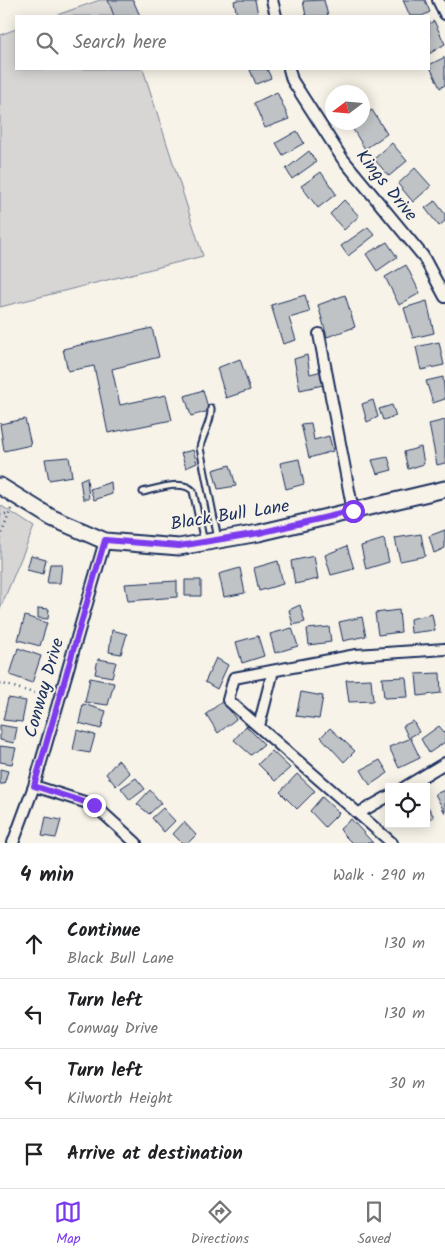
<!DOCTYPE html>
<meta charset="utf-8">
<style>
:root{--surface:#fff;--page:#f2f2f2;--text:#202124;--muted:#757577;--line:#e0e0e0;--accent:#7c3aed}
body{margin:0;font-family:Kalam,sans-serif;background:var(--page);color:var(--text)}
.controls{position:absolute;right:15px;bottom:15px;display:grid;overflow:hidden;border-radius:0px;box-shadow:0 2px 12px #0003}
.controls button{width:45px;height:45px;display:grid;place-items:center;padding:0;border:0;border-bottom:1px solid var(--line);background:var(--surface);color:var(--text);font:25px sans-serif}
.compass{position:absolute;left:325px;top:85px;width:45px;height:45px;border-radius:50%;background:var(--surface);box-shadow:0 2px 12px #0003;rotate:254deg}
.stop{position:absolute;width:15px;height:15px;margin:-11px;border:4px solid #7c3aed;border-radius:50%;background:#fff}
.stop.end{background:#7c3aed;border-color:#fff;box-shadow:0 1px 5px #0008}
.list{margin:0;padding:0;list-style:none}
h2{display:flex;justify-content:space-between;align-items:center;height:65px;margin:0;padding:0 20px;font-size:21px}
h2 small{font-size:16px;font-weight:400;color:var(--muted)}
.list li{display:grid;grid-template-columns:32px 1fr auto;gap:15px;align-items:center;box-sizing:border-box;height:70px;padding:0 20px;border-top:1px solid var(--line)}
.list b{display:block;font-size:19px;white-space:nowrap}
.list p{margin:0;font-size:16px;white-space:nowrap;color:var(--muted)}
.list em{font-size:16px;font-style:normal;color:var(--muted)}
.icon{flex:none;width:28px;height:28px;fill:none;stroke:currentColor;stroke-width:2;stroke-linecap:round;stroke-linejoin:round}
.map{position:relative;flex:none;width:445px;height:843px;overflow:hidden}
.search{position:absolute;background:var(--surface);box-shadow:0 2px 12px #0003;left:15px;right:15px;top:15px;height:55px;display:flex;align-items:center;gap:12px;box-sizing:border-box;padding:0 18px;border-radius:0px;color:var(--muted);font-size:19px}
.sheet{height:345px;background:var(--surface)}
nav{display:flex;justify-content:space-around;align-items:center;box-sizing:border-box;height:70px;border-top:1px solid var(--line);background:var(--surface);font-size:14px;color:var(--muted)}
nav a{display:grid;justify-items:center;gap:2px}
nav .on{color:var(--accent)}
.map>svg:first-child{display:block}
</style>
<div class="map">
<svg width="445" height="843" viewBox="0 0 445 843">
<rect width="100%" height="100%" fill="#f7f3e8"/>
<filter id="ink" filterUnits="userSpaceOnUse"><feTurbulence type="fractalNoise" baseFrequency=".02" numOctaves="2"/><feDisplacementMap in="SourceGraphic" scale="10" xChannelSelector="R" yChannelSelector="G"/><feConvolveMatrix kernelMatrix="1 2 1 2 8 2 1 2 1" color-interpolation-filters="sRGB"/></filter>
<g filter="url(#ink)">
<path fill="#d7d6d4" stroke="#798299" d="M 100,0 L 121,0 L 126,16 L 54,16 Z
M 16,29 L 16,69 L 143,69 L 203,256 L 0,307 L 0,35 Z
M 0,505 L 34,527 L 0,609 Z"/>
<path fill="#c0c3c5" stroke="#1b2f5e" d="M 108,0 L 133,0 L 140,16 L 114,16 Z
M 238,0 L 255,0 L 258,14 L 252,16 L 237,16 L 234,1 Z
M 324,0 L 328,16 L 306,16 L 303,1 Z
M 403,0 L 425,0 L 430,12 L 422,16 L 410,16 Z
M 434,21 L 445,44 L 429,54 L 429,24 Z
M 445,57 L 445,85 L 440,88 L 429,65 Z
M 252,69 L 267,69 L 271,78 L 256,84 L 250,70 Z
M 277,92 L 289,119 L 265,128 L 254,103 Z
M 372,110 L 387,134 L 365,149 L 349,123 L 362,122 L 362,116 Z
M 297,131 L 304,143 L 283,155 L 276,143 Z
M 392,143 L 407,161 L 389,176 L 374,159 Z
M 309,151 L 316,162 L 292,179 L 286,169 Z
M 415,168 L 431,186 L 413,202 L 398,184 Z
M 321,172 L 336,194 L 318,208 L 301,186 Z
M 344,200 L 359,216 L 344,230 L 330,214 Z
M 435,201 L 445,214 L 445,221 L 439,226 L 425,208 Z
M 368,227 L 375,235 L 348,256 L 341,246 Z
M 387,242 L 397,257 L 377,271 L 366,254 Z
M 406,265 L 420,293 L 399,305 L 385,277 Z
M 305,295 L 310,312 L 289,318 L 296,340 L 283,344 L 271,305 Z
M 345,295 L 355,327 L 327,337 L 318,305 Z
M 427,301 L 434,333 L 413,338 L 404,308 Z
M 152,328 L 159,357 L 112,369 L 120,405 L 166,395 L 172,420 L 108,433 L 94,366 L 68,371 L 63,349 Z
M 439,342 L 444,365 L 421,370 L 416,347 Z
M 307,355 L 310,374 L 322,371 L 323,385 L 300,390 L 294,359 Z
M 240,359 L 250,390 L 226,398 L 217,368 Z
M 443,377 L 445,399 L 433,403 L 426,381 Z
M 203,390 L 209,411 L 191,416 L 185,396 Z
M 373,400 L 378,417 L 367,422 L 362,404 Z
M 392,405 L 396,416 L 383,420 L 379,409 Z
M 25,419 L 31,445 L 4,451 L 0,424 Z
M 445,420 L 445,463 L 437,465 L 429,424 Z
M 311,423 L 314,440 L 329,436 L 333,451 L 309,458 L 301,424 Z
M 421,447 L 424,464 L 408,469 L 404,452 Z
M 193,450 L 197,463 L 186,468 L 181,453 Z
M 69,457 L 72,476 L 49,480 L 45,459 Z
M 388,457 L 392,470 L 377,474 L 372,460 Z
M 299,459 L 304,484 L 286,489 L 280,463 Z
M 230,465 L 236,486 L 218,489 L 213,470 Z
M 87,477 L 89,499 L 83,499 L 80,480 Z
M 111,482 L 112,494 L 94,500 L 90,489 Z
M 445,530 L 445,548 L 434,553 L 429,536 Z
M 421,534 L 425,556 L 400,561 L 395,538 Z
M 384,539 L 389,562 L 366,569 L 361,546 Z
M 347,546 L 354,569 L 331,575 L 325,555 Z
M 31,555 L 46,559 L 43,574 L 27,570 Z
M 314,556 L 318,579 L 295,584 L 291,561 Z
M 278,561 L 283,584 L 259,591 L 254,568 Z
M 50,564 L 62,564 L 60,583 L 47,583 Z
M 240,568 L 245,593 L 224,597 L 219,574 Z
M 185,580 L 201,580 L 201,596 L 185,596 Z
M 177,581 L 177,597 L 128,601 L 125,584 Z
M 300,605 L 305,622 L 293,625 L 289,610 Z
M 38,608 L 49,609 L 48,619 L 38,618 Z
M 399,610 L 401,632 L 378,635 L 375,613 Z
M 432,614 L 435,630 L 411,633 L 410,619 Z
M 25,616 L 47,623 L 40,646 L 18,640 Z
M 362,617 L 366,636 L 343,641 L 339,622 Z
M 329,627 L 331,642 L 309,645 L 307,629 Z
M 292,628 L 298,646 L 275,653 L 270,634 Z
M 112,630 L 127,634 L 121,654 L 109,652 Z
M 258,636 L 264,656 L 242,663 L 236,642 Z
M 18,648 L 41,656 L 32,683 L 10,675 Z
M 216,658 L 228,665 L 217,689 L 205,682 Z
M 98,659 L 116,662 L 112,677 L 95,674 Z
M 440,673 L 441,693 L 418,696 L 416,674 Z
M 406,677 L 408,697 L 384,698 L 382,678 Z
M 90,678 L 114,683 L 108,705 L 85,702 Z
M 371,679 L 373,701 L 349,702 L 346,680 Z
M 301,692 L 323,696 L 319,719 L 296,716 Z
M 8,698 L 26,701 L 22,722 L 3,720 Z
M 223,701 L 236,719 L 218,733 L 206,714 Z
M 83,704 L 106,711 L 101,729 L 79,723 Z
M 413,721 L 419,732 L 410,737 L 420,758 L 399,768 L 389,747 L 409,739 L 403,726 Z
M 0,725 L 17,728 L 14,743 L 0,740 Z
M 246,726 L 264,744 L 251,755 L 234,740 Z
M 439,726 L 445,733 L 445,742 L 429,753 L 421,739 Z
M 330,728 L 355,751 L 344,762 L 321,737 Z
M 77,730 L 95,735 L 90,753 L 73,750 Z
M 0,746 L 16,748 L 12,764 L 0,762 Z
M 272,751 L 290,768 L 275,781 L 258,764 Z
M 118,760 L 130,773 L 116,786 L 106,774 Z
M 380,760 L 388,773 L 370,785 L 361,770 Z
M 0,769 L 8,771 L 4,784 L 0,784 Z
M 297,774 L 315,791 L 297,809 L 280,792 Z
M 136,778 L 145,789 L 130,800 L 121,788 Z
M 150,790 L 161,803 L 149,814 L 137,804 Z
M 445,790 L 445,813 L 435,794 Z
M 322,797 L 339,813 L 325,827 L 310,811 Z
M 426,803 L 434,817 L 426,821 Z
M 163,808 L 175,821 L 164,832 L 152,818 Z
M 46,817 L 61,820 L 56,838 L 42,836 Z
M 351,819 L 373,843 L 352,843 L 343,834 L 340,829 Z
M 184,822 L 196,835 L 188,843 L 182,843 L 173,834 Z"/>
<g fill="none" stroke-linecap="round" stroke-linejoin="round">
<g stroke="#1b2f5e" stroke-width="9">
<path id="lane" d="M 211,408 C 212,422 202,435 200,448 L 218,539
M 143,492 C 156,489 183,479 193,491 L 204,542"/>
</g>
<g stroke="#1b2f5e" stroke-width="14">
<path id="street" d="M 272,0 L 276,16
M 438,0 L 445,14
M 289,69 L 292,80 L 342,158 L 423,256 L 445,297
M 319,334 L 353,511
M 259,726 L 273,671
M 34,786 L 94,805 L 136,843
M 405,787 L 445,763
M 359,813 L 389,796
M 13,843 L 34,786 L 105,541
M 392,843 L 228,700 L 234,678 L 356,655 L 445,649"/>
</g>
<g stroke="#1b2f5e" stroke-width="19">
<path id="secondary" d="M 0,486 L 52,518 L 105,541 L 179,547 L 259,533 L 445,489"/>
</g>
<path stroke="#1b2f5e" stroke-width="2.5" stroke-dasharray="1 4" stroke-linecap="butt" d="M 0,515 L 9,513
M 0,538 L 11,509
M 0,683 L 47,697"/>
<use href="#lane" stroke="#f7f3e8" stroke-width="5"/>
<use href="#street" stroke="#f7f3e8" stroke-width="10"/>
<use href="#secondary" stroke="#f7f3e8" stroke-width="15"/>
</g>
</g>
<g fill="none" stroke-linecap="round" stroke-linejoin="round" filter="url(#ink)">
<path stroke="#7c3aed" stroke-width="6" d="M 94,805 L 34,786 L 105,540 L 179,546 L 259,533 L 353,511"/>
</g>
<g text-anchor="middle" dominant-baseline="central" stroke-width="4" stroke-linejoin="round" paint-order="stroke">
<g font-size="18" fill="#1b2f5e" stroke="#f7f3e8">
<text transform="translate(386 186) rotate(51)">Kings Drive</text>
<text transform="translate(230 516) rotate(-9)">Black Bull Lane</text>
<text transform="translate(45 688) rotate(-74)">Conway Drive</text>
</g>
</g>
</svg>
<div class="controls">
<button><svg class="icon" aria-label="locate" viewBox="0 0 24 24"><circle cx="12" cy="12" r="6"/><path d="M12 2v4M12 18v4M2 12h4M18 12h4"/></svg></button>
</div>
<svg class="compass" viewBox="-18 -18 36 36"><path d="M0-13l5 13h-10z" fill="#e53935"/><path d="M0 13l5-13h-10z" fill="#757577"/></svg>
<div class="stop" style="left:353px;top:511px"></div>
<div class="stop end" style="left:94px;top:805px"></div>
<div class="search"><svg class="icon" aria-label="search" viewBox="0 0 24 24"><circle cx="10" cy="10" r="6"/><path d="M15 15l6 6"/></svg>Search here</div>
</div>
<section class="sheet">
<h2>4 min<small>Walk · 290 m</small></h2>
<ul class="list">
<li><svg class="icon" aria-label="ahead" viewBox="0 0 24 24"><path d="M12 20V5M6 11l6-6 6 6"/></svg><div><b>Continue</b><p>Black Bull Lane</p></div><em>130 m</em></li>
<li><svg class="icon" aria-label="left" viewBox="0 0 24 24"><path d="M17 20v-9H6M10 6l-5 5 5 5"/></svg><div><b>Turn left</b><p>Conway Drive</p></div><em>130 m</em></li>
<li><svg class="icon" aria-label="left" viewBox="0 0 24 24"><path d="M17 20v-9H6M10 6l-5 5 5 5"/></svg><div><b>Turn left</b><p>Kilworth Height</p></div><em>30 m</em></li>
<li><svg class="icon" aria-label="arrive" viewBox="0 0 24 24"><path d="M6 21V4h12l-3 4 3 4H6"/></svg><div><b>Arrive at destination</b></div></li>
</ul>
</section>
<nav>
<a class="on"><svg class="icon" aria-label="map" viewBox="0 0 24 24"><path d="M3 6l6-2 6 2 6-2v14l-6 2-6-2-6 2zM9 4v14M15 6v14"/></svg>Map</a>
<a><svg class="icon" aria-label="directions" viewBox="0 0 24 24"><path d="M12 3l9 9-9 9-9-9zM9 14v-3h6M13 9l2 2-2 2"/></svg>Directions</a>
<a><svg class="icon" aria-label="saved" viewBox="0 0 24 24"><path d="M7 4h10v16l-5-4-5 4z"/></svg>Saved</a>
</nav>
